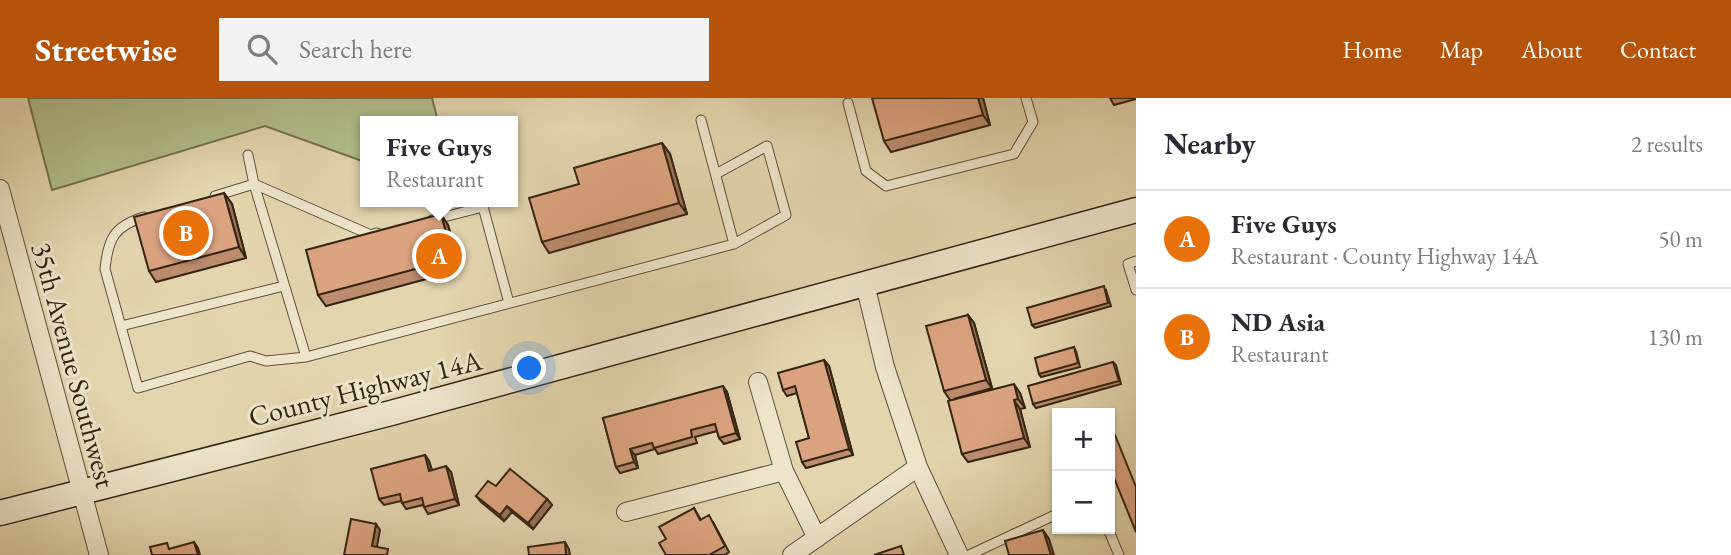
<!DOCTYPE html>
<meta charset="utf-8">
<style>
:root{--surface:#fff;--page:#f2f2f3;--text:#2b2b33;--muted:#7c7c81;--line:#e1e1e2;--accent:#b45309}
body{margin:0;font-family:"EB Garamond",serif;background:var(--page);color:var(--text)}
.controls{position:absolute;right:21px;bottom:21px;display:grid;overflow:hidden;border-radius:0px;box-shadow:0 2px 5px #0004}
.controls button{width:63px;height:63px;display:grid;place-items:center;padding:0;border:0;border-bottom:2px solid var(--line);background:var(--surface);color:var(--text);font:35px sans-serif}
.you{position:absolute;left:530px;top:271px;width:24px;height:24px;margin:-18px;border:5px solid #fff;border-radius:50%;background:#1a73e8;box-shadow:0 0 0 10px #1a73e833}
.badge{display:grid;place-items:center;width:46px;height:46px;border-radius:50%;background:var(--accent);color:#fff;font-size:23px;font-weight:700}
.pin{position:absolute;translate:-50% -50%;border:4px solid #fff;box-shadow:0 2px 7px #0006}
.popup{position:absolute;left:360px;top:18px;width:158px;height:91px;box-sizing:border-box;display:grid;place-content:center;border-radius:0px;background:var(--surface);filter:drop-shadow(0 2px 5px #0005);font-size:23px;white-space:nowrap;color:var(--muted)}
.popup b{font-size:26px;color:var(--text)}
.popup::after{content:'';position:absolute;left:50%;top:100%;margin-left:-14px;border:14px solid transparent;border-top-color:var(--surface)}
.list{margin:0;padding:0;list-style:none}
h2{display:flex;justify-content:space-between;align-items:center;height:91px;margin:0;padding:0 28px;font-size:30px}
h2 small{font-size:23px;font-weight:400;color:var(--muted)}
.list li{display:grid;grid-template-columns:46px 1fr auto;gap:21px;align-items:center;box-sizing:border-box;height:98px;padding:0 28px;border-top:2px solid var(--line)}
.list b{display:block;font-size:26px;white-space:nowrap}
.list p{margin:0;font-size:23px;white-space:nowrap;color:var(--muted)}
.list em{font-size:23px;font-style:normal;color:var(--muted)}
.icon{flex:none;width:38px;height:38px;fill:none;stroke:currentColor;stroke-width:2;stroke-linecap:round;stroke-linejoin:round}
.map{position:relative;flex:none;width:1136px;height:457px;overflow:hidden}
header{display:flex;align-items:center;gap:42px;box-sizing:border-box;height:98px;padding:0 35px;background:var(--accent);color:#fff}
header strong{font-size:33px}
nav{display:flex;gap:38px;margin-inline-start:auto;font-size:24px}
.search{width:490px;height:63px;background:var(--page);display:flex;align-items:center;gap:18px;box-sizing:border-box;padding:0 24px;border-radius:0px;color:var(--muted);font-size:26px}
main{display:flex}
aside{flex:1;background:var(--surface)}
.map>svg:first-child{display:block}
</style>
<header>
<strong>Streetwise</strong>
<div class="search"><svg class="icon" aria-label="search" viewBox="0 0 24 24"><circle cx="10" cy="10" r="6"/><path d="M15 15l6 6"/></svg>Search here</div>
<nav><a>Home</a><a>Map</a><a>About</a><a>Contact</a></nav>
</header>
<main>
<div class="map">
<svg width="1136" height="457" viewBox="0 0 1136 457">
<rect width="100%" height="100%" fill="#e3d5ae"/>
<filter id="stains"><feTurbulence type="fractalNoise" baseFrequency=".00286" numOctaves="4"/><feColorMatrix values="0 0 0 0 .2 0 0 0 0 .09 0 0 0 0 .02 0 0 0 .5 -.17"/></filter>
<radialGradient id="worn" r=".72"><stop offset=".6" stop-color="#630" stop-opacity="0"/><stop offset="1" stop-color="#630" stop-opacity=".3"/></radialGradient>
<path fill="#b2be8c" stroke="#74724e" stroke-width="2" d="M 28,0 L 432,0 L 438,23 L 366,23 L 365,64 L 265,28 L 52,92 Z"/>
<g fill="none" stroke-linecap="round" stroke-linejoin="round">
<g stroke="#605137" stroke-width="11">
<path id="service" d="M 848,5 L 866,73 L 886,88 L 1014,56 L 1033,24 L 1026,0
M 248,57 L 254,86 L 306,259
M 716,76 L 767,48 L 786,117 L 734,146
M 215,98 L 254,86 L 371,137 L 377,135
M 482,105 L 509,205
M 144,119 C 114,128 108,141 105,171 L 138,290 L 250,258 L 266,263 L 306,259 L 734,146 L 701,22
M 432,122 L 483,109
M 1136,163 L 1128,166 L 1136,192
M 121,228 L 284,188
M 1108,431 L 1119,457
M 969,457 L 1057,416"/>
</g>
<g stroke="#605137" stroke-width="20">
<path id="minor" d="M 0,91 L 99,457
M 865,186 L 885,269 L 918,369 L 959,457
M 758,284 L 784,373 L 817,440
M 626,414 L 784,373
M 792,457 L 918,369"/>
</g>
<g stroke="#35250f" stroke-width="27">
<path id="secondary" d="M 0,415 L 391,315 L 1136,112"/>
</g>
<use href="#service" stroke="#ede4ca" stroke-width="9"/>
<use href="#minor" stroke="#ede4ca" stroke-width="18"/>
<use href="#secondary" stroke="#ede4ca" stroke-width="24"/>
</g>
<path fill="#bc8c6d" stroke="#35250f" stroke-width="2" d="M 983,0 L 990,27 L 891,54 L 884,43 Z
M 1110,0 L 1136,0 L 1136,1 L 1114,7 Z
M 662,45 L 670,56 L 687,116 L 549,155 L 542,144 L 579,86 Z
M 224,95 L 232,106 L 246,160 L 156,184 L 149,173 Z
M 448,127 L 460,172 L 326,208 L 318,197 Z
M 1106,192 L 1111,208 L 1035,230 L 1032,227 Z
M 968,217 L 974,225 L 992,290 L 954,301 L 1020,295 L 1025,310 L 1020,311 L 1030,349 L 968,364 L 962,356 L 950,302 L 944,293 Z
M 1074,249 L 1076,253 L 1080,269 L 1041,279 L 1039,276 Z
M 824,262 L 829,268 L 853,357 L 806,370 L 802,364 L 809,340 L 797,295 L 787,298 L 783,292 Z
M 1113,264 L 1116,267 L 1121,286 L 1036,310 L 1033,306 Z
M 727,294 L 740,341 L 724,346 L 719,340 L 717,333 L 695,339 L 697,345 L 658,356 L 655,351 L 635,357 L 638,370 L 620,375 L 616,369 L 603,320 Z
M 425,357 L 429,363 L 432,372 L 451,374 L 459,407 L 428,416 L 423,407 L 406,411 L 401,403 L 384,407 L 379,401 Z
M 496,388 L 547,401 L 552,407 L 533,431 L 512,414 L 504,423 L 481,404 L 476,398 Z
M 694,410 L 701,422 L 713,424 L 729,454 L 725,457 L 666,457 Z"/>
<path fill="#997259" stroke="#35250f" stroke-width="2" d="M 978,0 L 983,0 L 990,27 L 983,17 Z
M 662,45 L 670,56 L 687,116 L 679,105 Z
M 224,95 L 232,106 L 246,160 L 239,149 Z
M 441,116 L 448,127 L 460,172 L 453,161 Z
M 968,217 L 974,225 L 992,290 L 986,282 Z
M 824,262 L 829,268 L 853,357 L 849,351 Z
M 1014,286 L 1020,295 L 1025,310 L 1018,301 Z
M 723,288 L 727,294 L 740,341 L 736,335 Z
M 1014,302 L 1020,311 L 1030,349 L 1024,340 Z
M 630,351 L 635,357 L 638,370 L 634,364 Z
M 425,357 L 429,363 L 434,379 L 429,373 Z
M 446,368 L 451,374 L 459,407 L 455,401 Z
M 547,401 L 552,407 L 533,431 L 528,425 Z
M 507,408 L 512,414 L 504,423 L 500,417 Z
M 376,426 L 380,432 L 376,454 L 372,448 Z
M 1043,432 L 1049,441 L 1054,457 L 1051,457 Z
M 194,444 L 198,450 L 200,457 L 198,457 Z
M 565,444 L 569,451 L 570,457 L 566,457 Z"/>
<path fill="#dba37f" stroke="#35250f" stroke-width="2" d="M 872,0 L 978,0 L 983,17 L 884,43 Z
M 662,45 L 679,105 L 542,144 L 529,100 L 579,86 L 574,70 Z
M 224,95 L 239,149 L 149,173 L 134,119 Z
M 441,116 L 453,161 L 318,197 L 306,152 Z
M 1104,188 L 1108,205 L 1032,227 L 1027,210 Z
M 968,217 L 986,282 L 944,293 L 926,228 Z
M 1074,249 L 1078,265 L 1039,276 L 1035,260 Z
M 824,262 L 849,351 L 802,364 L 796,344 L 809,340 L 795,288 L 783,292 L 778,275 Z
M 1113,264 L 1119,283 L 1033,306 L 1028,288 Z
M 1014,286 L 1018,301 L 1014,302 L 1024,340 L 962,356 L 948,303 Z
M 723,288 L 736,335 L 719,340 L 715,326 L 691,332 L 692,339 L 654,350 L 652,345 L 630,351 L 634,364 L 616,369 L 603,320 Z
M 1115,337 L 1136,389 L 1136,434 L 1110,370 L 1110,339 Z
M 425,357 L 429,373 L 446,368 L 455,401 L 424,409 L 422,400 L 402,405 L 400,396 L 379,401 L 371,371 Z
M 510,371 L 547,401 L 528,425 L 507,408 L 500,417 L 476,398 L 488,383 L 496,388 Z
M 694,410 L 700,422 L 709,417 L 725,448 L 709,457 L 666,457 L 659,445 L 666,441 L 659,429 Z
M 351,421 L 376,426 L 372,448 L 388,451 L 387,457 L 344,457 Z
M 1043,432 L 1051,457 L 1009,457 L 1005,443 Z
M 194,444 L 198,457 L 152,457 L 150,449 L 167,445 L 169,451 Z
M 565,444 L 566,457 L 529,457 L 528,449 Z
M 901,448 L 904,457 L 874,457 Z"/>
<g text-anchor="middle" dominant-baseline="central" stroke-width="6" stroke-linejoin="round" paint-order="stroke">
<g font-size="28" fill="#35250f" stroke="#ede4ca">
<text transform="translate(74 267) rotate(75)">35th Avenue Southwest</text>
<text transform="translate(365 290) rotate(-14)">County Highway 14A</text>
</g>
</g>
<rect width="100%" height="100%" filter="url(#stains)"/>
<rect width="100%" height="100%" fill="url(#worn)"/>
</svg>
<div class="controls">
<button>+</button>
<button>−</button>
</div>
<div class="you"></div>
<div class="pin badge" style="left:439px;top:158px;background:#e8710a">A</div>
<div class="popup"><b>Five Guys</b>Restaurant</div>
<div class="pin badge" style="left:186px;top:135px;background:#e8710a">B</div>
</div>
<aside>
<h2>Nearby<small>2 results</small></h2>
<ul class="list">
<li><span class="badge" style="background:#e8710a">A</span><div><b>Five Guys</b><p>Restaurant · County Highway 14A</p></div><em>50 m</em></li>
<li><span class="badge" style="background:#e8710a">B</span><div><b>ND Asia</b><p>Restaurant</p></div><em>130 m</em></li>
</ul>
</aside>
</main>
